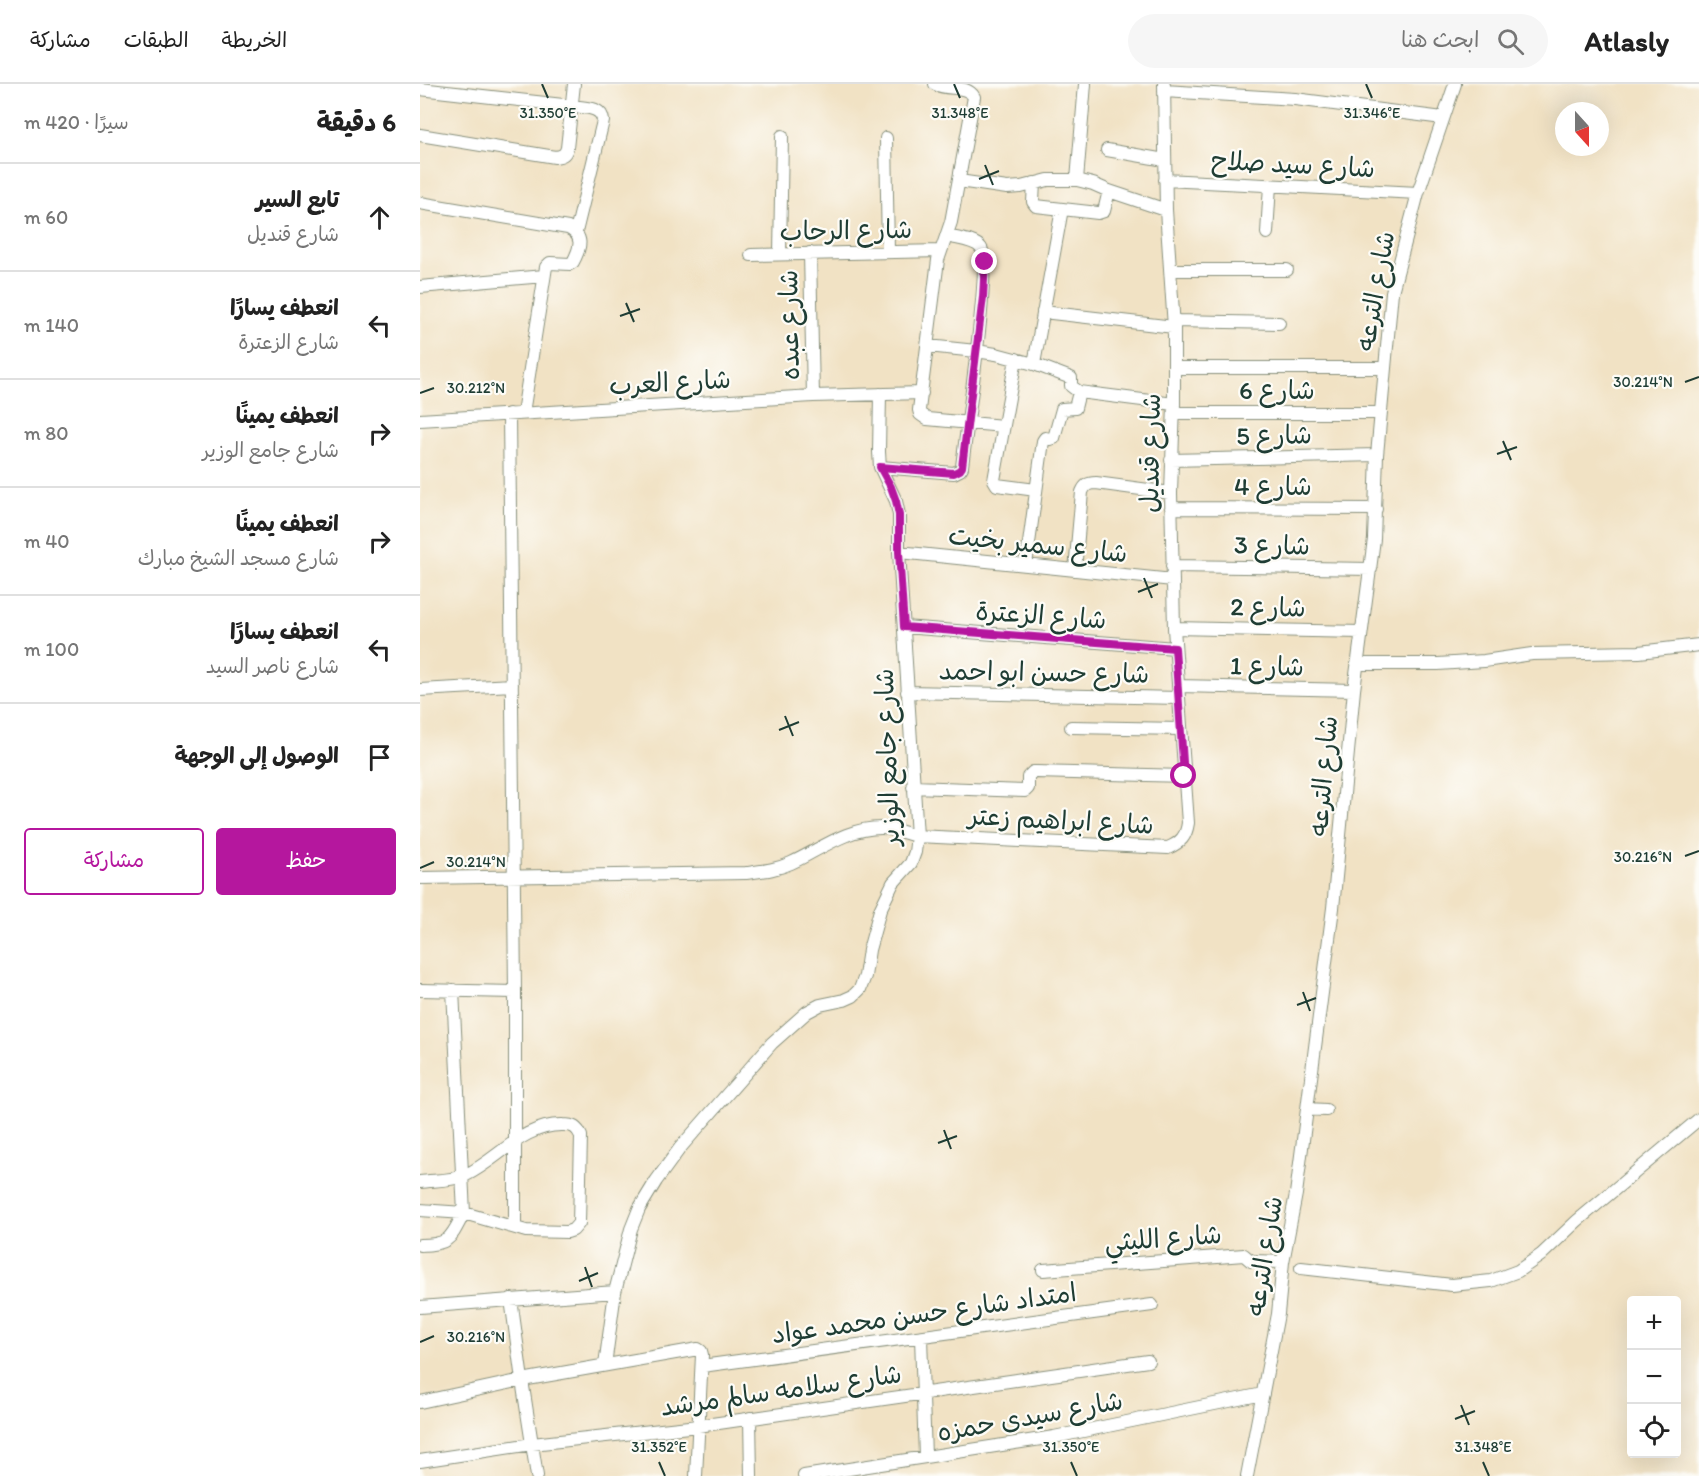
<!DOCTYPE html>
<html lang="ar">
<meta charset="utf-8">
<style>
:root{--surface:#fff;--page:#f6f6f6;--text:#222;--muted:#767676;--line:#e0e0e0;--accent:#b5179e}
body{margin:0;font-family:Itim,"Playpen Sans Arabic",sans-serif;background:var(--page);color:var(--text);direction:rtl}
.controls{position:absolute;right:18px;bottom:18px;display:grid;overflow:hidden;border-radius:6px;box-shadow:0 6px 24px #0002}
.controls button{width:54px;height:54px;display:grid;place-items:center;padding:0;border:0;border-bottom:2px solid var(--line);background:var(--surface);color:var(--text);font:30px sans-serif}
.compass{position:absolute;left:1135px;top:18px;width:54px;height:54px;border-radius:50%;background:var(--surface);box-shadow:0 6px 24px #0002;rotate:159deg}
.stop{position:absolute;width:18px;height:18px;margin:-14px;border:4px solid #b5179e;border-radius:50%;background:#fff}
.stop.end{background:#b5179e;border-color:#fff;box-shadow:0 2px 6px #0008}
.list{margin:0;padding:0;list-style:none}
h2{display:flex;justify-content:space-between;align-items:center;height:78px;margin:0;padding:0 24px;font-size:26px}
h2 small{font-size:20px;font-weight:400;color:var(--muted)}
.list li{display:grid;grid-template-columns:39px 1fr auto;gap:18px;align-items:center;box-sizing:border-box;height:108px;padding:0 24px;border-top:2px solid var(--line)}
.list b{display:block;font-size:22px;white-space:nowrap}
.list p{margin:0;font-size:20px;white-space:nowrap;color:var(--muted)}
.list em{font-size:20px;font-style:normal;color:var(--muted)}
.actions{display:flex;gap:12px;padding:18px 24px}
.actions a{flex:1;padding:14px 0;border:2px solid var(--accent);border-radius:6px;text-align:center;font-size:21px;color:var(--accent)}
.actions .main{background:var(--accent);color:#fff}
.icon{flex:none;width:33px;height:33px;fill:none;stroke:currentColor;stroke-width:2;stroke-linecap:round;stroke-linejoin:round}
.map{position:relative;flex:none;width:1279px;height:1392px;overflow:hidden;direction:ltr}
header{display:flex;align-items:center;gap:36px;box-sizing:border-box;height:84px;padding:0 30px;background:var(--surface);border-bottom:2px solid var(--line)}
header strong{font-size:28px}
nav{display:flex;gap:33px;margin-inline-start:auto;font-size:21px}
.search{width:420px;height:54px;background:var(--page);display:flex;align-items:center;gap:15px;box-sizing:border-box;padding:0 21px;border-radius:33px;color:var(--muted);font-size:22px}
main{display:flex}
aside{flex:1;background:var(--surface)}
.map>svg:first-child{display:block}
</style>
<header>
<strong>Atlasly</strong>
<div class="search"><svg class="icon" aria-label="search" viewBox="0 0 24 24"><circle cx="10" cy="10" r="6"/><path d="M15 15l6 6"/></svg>ابحث هنا</div>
<nav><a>الخريطة</a><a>الطبقات</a><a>مشاركة</a></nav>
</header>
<main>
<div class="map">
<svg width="1279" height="1392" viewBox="0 0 1279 1392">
<rect width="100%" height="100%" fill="#fdfcf7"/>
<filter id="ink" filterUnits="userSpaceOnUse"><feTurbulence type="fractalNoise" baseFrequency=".0167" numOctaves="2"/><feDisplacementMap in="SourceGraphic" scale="12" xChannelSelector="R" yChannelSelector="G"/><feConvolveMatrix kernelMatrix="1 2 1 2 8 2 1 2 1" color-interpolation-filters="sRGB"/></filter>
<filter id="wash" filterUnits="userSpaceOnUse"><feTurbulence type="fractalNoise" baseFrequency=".008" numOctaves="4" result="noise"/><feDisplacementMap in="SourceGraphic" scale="24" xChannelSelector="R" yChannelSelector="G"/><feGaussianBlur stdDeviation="1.35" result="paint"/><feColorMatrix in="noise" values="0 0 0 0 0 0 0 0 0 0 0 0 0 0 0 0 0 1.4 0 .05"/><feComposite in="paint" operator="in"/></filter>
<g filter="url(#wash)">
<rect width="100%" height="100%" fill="#f1e2c4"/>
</g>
<g filter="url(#ink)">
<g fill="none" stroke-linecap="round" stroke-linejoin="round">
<g stroke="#88907c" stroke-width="14">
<path id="minor" d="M 515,0 C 528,7 547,0 554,13 L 531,138 L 518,176 L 499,326 L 500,330 L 507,335 L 583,342
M 0,5 L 152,22 C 164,24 182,22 183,37 L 156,148
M 744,7 L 875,15 L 1023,34
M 0,51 L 135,73 C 142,72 145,71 147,64 L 154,0
M 466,54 L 468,168
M 687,66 L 745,76
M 657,96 L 665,0
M 745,96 L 998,109
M 539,97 L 587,104 L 601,103 L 628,96 L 657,96 L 673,100 L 689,107 L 746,126
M 614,99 L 613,118 L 616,122 L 678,129 L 684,127 L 689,107
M 0,119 L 148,144 C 164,152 161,163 153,178 L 150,180 L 130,179 L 126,183 L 103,329
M 847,149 L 850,101
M 390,169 L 393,312
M 360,170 L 362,52
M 331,171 L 521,167
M 750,186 L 867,186
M 0,203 L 124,192
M 623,228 L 754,243
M 754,237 L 859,239
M 508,262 L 556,267 L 576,270 L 614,280 L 651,294 L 651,302 L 659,308 L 655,324 L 642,325 L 634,354 L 630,355 L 625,354 L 623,357 L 606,481
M 596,275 L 574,396 L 577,401 L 616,406
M 614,280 L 642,125
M 755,284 L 964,284
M 659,308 L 754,320
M 754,329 L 960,329
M 89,330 L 95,908 L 95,1143
M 0,336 L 393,312 L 502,309
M 751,376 L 957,371
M 460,383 L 534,389 L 540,386 L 542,383 C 545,354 572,178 561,164 C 555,156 537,155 527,152
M 751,424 L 956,425
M 479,468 L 753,496
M 752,482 L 951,485
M 655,486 L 662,408 C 665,401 668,399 676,399 L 751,409
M 484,543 L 755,564
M 754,544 L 941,548
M 937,580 L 1018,580 L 1064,577 L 1112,570 L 1219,568 L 1279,561
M 758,602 L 934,606
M 0,606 L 92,601
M 487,608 L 759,614
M 651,643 L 761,645
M 493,703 L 605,707 L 608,704 L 608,693 L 613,688 L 616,688 L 764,692
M 0,794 L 326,789 C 342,787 356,786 371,779 C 400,766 426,744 461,744 C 472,744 485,749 497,752 L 748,764 C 761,758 766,753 768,739 L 754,544 L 751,409 L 754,320 L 754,243 L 746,126 L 744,0
M 0,906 L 95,908
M 887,1025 L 906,1026
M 0,1098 C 14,1096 33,1097 46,1091 C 79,1075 103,1040 143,1041 C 153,1041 157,1043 161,1052 L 159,1139 L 153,1146 L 147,1148 L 106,1147 L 44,1129 L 0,1126
M 0,1161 C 31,1161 31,1153 44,1129 L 33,906
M 881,1184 L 1032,1201 L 1071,1197 L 1098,1187 L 1121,1171 L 1157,1137 L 1279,1035
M 623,1186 L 824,1171 L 831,1177 L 863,1178
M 91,1215 L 102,1296 L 117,1392
M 0,1223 L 195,1208
M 501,1253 L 505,1373
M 185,1281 L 195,1208 L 211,1145 L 219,1125 L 236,1097 L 260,1064 L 352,959 L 387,928 L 400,921 L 424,916 L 433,912 L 440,905 L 445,892 L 449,866 L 460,826 L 473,799 L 491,779 L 495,768 L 497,752 L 479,468 L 479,431 L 476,417 L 460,383 L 459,368 L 460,310
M 282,1282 L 732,1221
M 0,1318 L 102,1296 L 278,1265 L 281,1267 L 282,1271 L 276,1392
M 330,1334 L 331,1392
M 0,1377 L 112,1360 L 278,1342 L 728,1277
M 384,1392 L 634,1353 L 843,1310
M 827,1392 L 858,1230 L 863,1178 L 876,1110 L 913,824 L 934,606 L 954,455 L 957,371 L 972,208 L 998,109 L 1035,0"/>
</g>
<use href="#minor" stroke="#fff" stroke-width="12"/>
</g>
</g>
<g fill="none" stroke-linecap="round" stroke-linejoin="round" filter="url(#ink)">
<path stroke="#b5179e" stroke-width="8" d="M 565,178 L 563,213 L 542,383 L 540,386 L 534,389 L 460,383 L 471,403 L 476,417 L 479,431 L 479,468 L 484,543 L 755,564 L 764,692"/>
</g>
<path fill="none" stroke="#1f3d34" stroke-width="2" d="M 122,0 L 128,14M 534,0 L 540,14M 946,0 L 952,14M 565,81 L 573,101M 559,95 L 579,87M 206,219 L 214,238M 200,232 L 220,225M 1265,298 L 1279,293M 0,309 L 14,304M 1083,357 L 1091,376M 1077,370 L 1097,363M 724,494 L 732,514M 718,508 L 738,500M 365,632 L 373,652M 359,646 L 379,638M 1265,772 L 1279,767M 0,784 L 14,778M 883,908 L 890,927M 877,921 L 896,914M 524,1046 L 531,1065M 518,1059 L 537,1052M 165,1183 L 172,1203M 159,1197 L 178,1189M 0,1258 L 14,1252M 1041,1321 L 1049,1341M 1035,1335 L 1055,1327M 239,1378 L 245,1392M 651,1378 L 657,1392M 1063,1378 L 1069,1392"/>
<g text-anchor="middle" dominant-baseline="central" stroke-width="4.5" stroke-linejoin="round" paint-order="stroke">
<g font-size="26" fill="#1f3d34" stroke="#fdfcf7">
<text transform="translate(873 80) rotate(3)">شارع سيد صلاح</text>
<text transform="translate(426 146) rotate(-1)">شارع الرحاب</text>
<text transform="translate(955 207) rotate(-80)">شارع الترعه</text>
<text transform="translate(369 241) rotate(-91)">شارع عبده</text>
<text transform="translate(250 298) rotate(-3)">شارع العرب</text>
<text x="857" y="306">شارع 6</text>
<text transform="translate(854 351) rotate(-1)">شارع 5</text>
<text transform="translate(730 369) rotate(-89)">شارع قنديل</text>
<text x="853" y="402">شارع 4</text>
<text transform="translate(618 460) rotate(6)">شارع سمير بخيت</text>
<text transform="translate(852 461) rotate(1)">شارع 3</text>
<text transform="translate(848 523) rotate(1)">شارع 2</text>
<text transform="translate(621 531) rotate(4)">شارع الزعترة</text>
<text transform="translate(847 582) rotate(1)">شارع 1</text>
<text transform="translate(624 588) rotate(1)">شارع حسن ابو احمد</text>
<text transform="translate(467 673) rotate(-92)">شارع جامع الوزير</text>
<text transform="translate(903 692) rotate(-85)">شارع الترعه</text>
<text transform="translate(641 736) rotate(3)">شارع ابراهيم زعتر</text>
<text transform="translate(743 1154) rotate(-4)">شارع الليثي</text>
<text transform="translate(844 1172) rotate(-81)">شارع الترعه</text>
<text transform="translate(504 1229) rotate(-8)">امتداد شارع حسن محمد عواد</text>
<text transform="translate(361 1306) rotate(-8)">شارع سلامه سالم مرشد</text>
<text transform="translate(610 1332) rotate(-10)">شارع سيدى حمزه</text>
</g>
</g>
<g font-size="15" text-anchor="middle" fill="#1f3d34" stroke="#fdfcf7" stroke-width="4.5" stroke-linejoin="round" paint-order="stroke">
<text x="128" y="34">31.350°E</text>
<text x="540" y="34">31.348°E</text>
<text x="952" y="34">31.346°E</text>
<text x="1223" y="303">30.214°N</text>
<text x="56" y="309">30.212°N</text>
<text x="1223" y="778">30.216°N</text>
<text x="56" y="783">30.214°N</text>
<text x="56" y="1258">30.216°N</text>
<text x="239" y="1368">31.352°E</text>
<text x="651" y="1368">31.350°E</text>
<text x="1063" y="1368">31.348°E</text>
</g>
</svg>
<div class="controls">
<button>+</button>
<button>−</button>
<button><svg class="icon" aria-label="locate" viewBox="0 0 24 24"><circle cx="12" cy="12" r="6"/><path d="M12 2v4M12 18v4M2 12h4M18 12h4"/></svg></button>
</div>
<svg class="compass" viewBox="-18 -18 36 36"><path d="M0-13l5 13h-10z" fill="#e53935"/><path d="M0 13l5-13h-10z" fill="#767676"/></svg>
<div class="stop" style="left:764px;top:692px"></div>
<div class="stop end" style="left:565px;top:178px"></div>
</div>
<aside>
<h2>6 دقيقة<small>سيرًا · 420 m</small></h2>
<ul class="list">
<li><svg class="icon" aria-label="ahead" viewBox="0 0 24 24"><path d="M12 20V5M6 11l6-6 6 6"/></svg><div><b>تابع السير</b><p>شارع قنديل</p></div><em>60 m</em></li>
<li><svg class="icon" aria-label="left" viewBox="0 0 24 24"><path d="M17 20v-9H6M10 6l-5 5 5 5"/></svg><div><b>انعطف يسارًا</b><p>شارع الزعترة</p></div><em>140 m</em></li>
<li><svg class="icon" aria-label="right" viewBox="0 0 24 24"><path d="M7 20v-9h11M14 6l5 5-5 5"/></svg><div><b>انعطف يمينًا</b><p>شارع جامع الوزير</p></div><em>80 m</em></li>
<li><svg class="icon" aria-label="right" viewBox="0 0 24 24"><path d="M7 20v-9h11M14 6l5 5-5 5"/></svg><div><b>انعطف يمينًا</b><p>شارع مسجد الشيخ مبارك</p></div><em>40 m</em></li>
<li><svg class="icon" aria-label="left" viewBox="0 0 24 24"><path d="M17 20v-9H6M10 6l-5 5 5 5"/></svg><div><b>انعطف يسارًا</b><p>شارع ناصر السيد</p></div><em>100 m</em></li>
<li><svg class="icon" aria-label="arrive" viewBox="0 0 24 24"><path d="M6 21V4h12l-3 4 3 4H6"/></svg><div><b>الوصول إلى الوجهة</b></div></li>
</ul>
<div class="actions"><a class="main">حفظ</a><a>مشاركة</a></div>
</aside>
</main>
